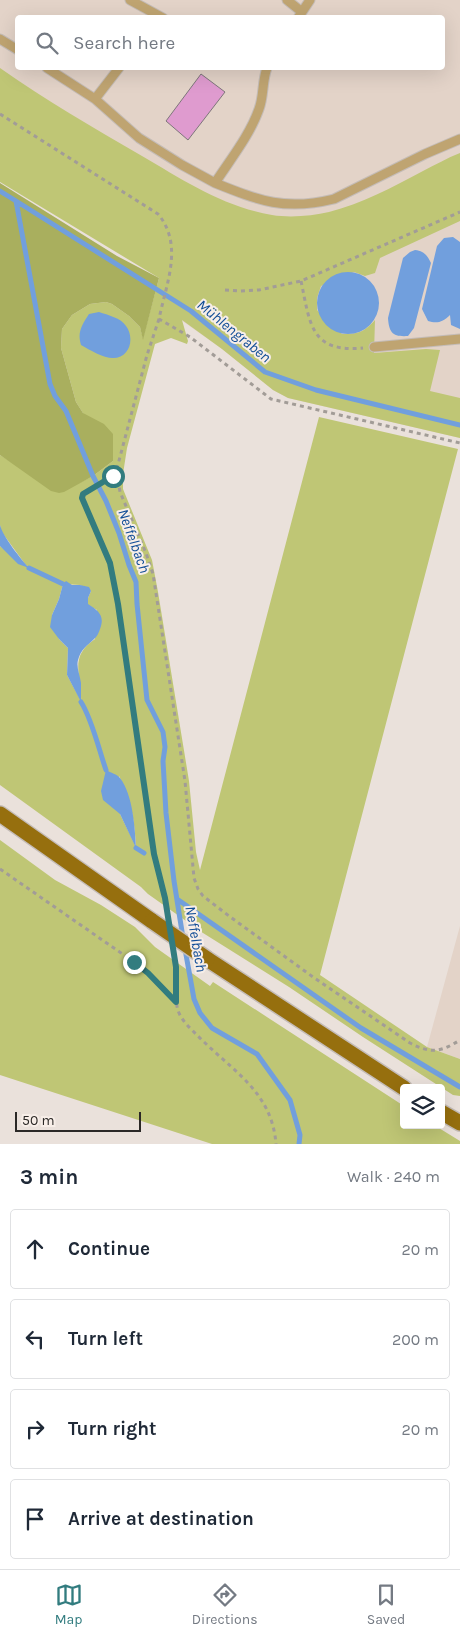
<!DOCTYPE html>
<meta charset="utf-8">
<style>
:root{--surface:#fff;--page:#f2f2f3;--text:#1f2937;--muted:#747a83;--line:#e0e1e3;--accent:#327c7f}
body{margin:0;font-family:Karla,sans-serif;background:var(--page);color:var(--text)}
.controls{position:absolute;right:15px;bottom:15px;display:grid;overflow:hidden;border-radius:5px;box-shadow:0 5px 20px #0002}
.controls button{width:45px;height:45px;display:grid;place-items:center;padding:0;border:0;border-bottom:1px solid var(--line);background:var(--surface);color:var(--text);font:25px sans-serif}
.scale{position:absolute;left:15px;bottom:12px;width:126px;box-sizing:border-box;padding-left:5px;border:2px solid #2b2826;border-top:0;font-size:14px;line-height:18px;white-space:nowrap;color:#2b2826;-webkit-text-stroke:4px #f7eee8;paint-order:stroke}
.stop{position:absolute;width:15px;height:15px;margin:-11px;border:4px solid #327c7f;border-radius:50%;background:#fff}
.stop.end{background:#327c7f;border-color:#fff;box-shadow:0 1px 5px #0008}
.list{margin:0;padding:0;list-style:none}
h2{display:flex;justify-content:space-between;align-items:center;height:65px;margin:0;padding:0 20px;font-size:21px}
h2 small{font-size:16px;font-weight:400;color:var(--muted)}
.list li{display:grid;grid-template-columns:32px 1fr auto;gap:15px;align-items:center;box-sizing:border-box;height:80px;margin:0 10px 10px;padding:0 10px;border:1px solid var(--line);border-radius:5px}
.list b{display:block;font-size:19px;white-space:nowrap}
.list em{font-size:16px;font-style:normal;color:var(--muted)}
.icon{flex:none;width:28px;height:28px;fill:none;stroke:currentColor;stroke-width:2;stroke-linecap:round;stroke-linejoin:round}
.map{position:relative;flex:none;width:460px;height:1144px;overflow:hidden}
.search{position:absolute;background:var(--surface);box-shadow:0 5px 20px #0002;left:15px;right:15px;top:15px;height:55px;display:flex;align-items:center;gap:12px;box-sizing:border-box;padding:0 18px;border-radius:5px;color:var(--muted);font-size:19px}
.sheet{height:425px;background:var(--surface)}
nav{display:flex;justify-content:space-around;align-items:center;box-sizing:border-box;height:70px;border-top:1px solid var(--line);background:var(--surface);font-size:14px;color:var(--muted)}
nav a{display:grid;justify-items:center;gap:2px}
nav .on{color:var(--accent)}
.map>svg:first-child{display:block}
</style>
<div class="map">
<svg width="460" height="1144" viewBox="0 0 460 1144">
<rect width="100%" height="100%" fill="#eae1db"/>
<path fill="#e3d3c8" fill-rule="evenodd" d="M 0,0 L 460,0 L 460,438 L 288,398 L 273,390 L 222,349 L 181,320 L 172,288 L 0,107 ZM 18,18 L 442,18 L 442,68 L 18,68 Z
M 460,926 L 460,1059 L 427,1047 Z"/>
<path fill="#bfc675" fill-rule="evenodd" d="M 0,68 C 45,100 94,128 142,156 C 183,180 224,207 272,215 C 290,218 312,216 329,212 C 361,204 393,187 423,171 C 435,165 447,158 460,153 L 460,221 L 380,258 L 375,273 L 365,276 L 354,272 L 321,286 L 317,298 L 317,310 L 342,334 C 359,334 364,332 375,320 L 374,353 L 426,349 L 440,350 L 430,391 L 460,398 L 460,438 L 288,398 L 273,390 L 222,349 L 182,320 L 188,341 L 187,344 L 171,338 L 155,344 L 127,448 L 123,474 L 123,489 L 152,560 L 158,592 L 189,781 L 196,852 L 200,870 L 319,417 L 458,449 L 320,975 L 427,1047 L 460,1059 L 460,1096 L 453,1095 L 363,1037 L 289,987 L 203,933 L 148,894 L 141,887 L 0,785 L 0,546 L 28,568 L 1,531 L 0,525 L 0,455 L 19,467 L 79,483 L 93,476 L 113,461 L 76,402 L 61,348 L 62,329 L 72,315 L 90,304 L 106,302 L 112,304 L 129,316 L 140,327 L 143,338 L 159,278 L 0,182 ZM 63,584 L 80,585 L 91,591 L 88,598 L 88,605 L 97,610 L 95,639 C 68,657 82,675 81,701 L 67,675 L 68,648 L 59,639 L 52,615 L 59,599 ZM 119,776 C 131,798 135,823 136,847 L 120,814 Z
M 0,840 L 55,880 L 101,905 L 135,927 L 155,947 L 210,986 L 213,982 L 404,1106 L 404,1125 L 434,1125 L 460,1141 L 460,1144 L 212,1144 L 0,1075 Z"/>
<path fill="#a9af5e" d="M 0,183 L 117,256 L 159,278 L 143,340 L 140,327 L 129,316 L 112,304 L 106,302 L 90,304 L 72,315 L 62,329 L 61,348 L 76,402 L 83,413 L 104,424 L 113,434 L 113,461 L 93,476 L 64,492 L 59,493 L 51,491 L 0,455 Z"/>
<path fill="#719fdd" d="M 453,237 L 460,242 L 460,329 L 451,325 L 450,315 C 443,322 437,324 428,321 L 422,309 L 437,246 L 444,238 Z
M 415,250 C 424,251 427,255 431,263 L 414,328 L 408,336 C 393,337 389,333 388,318 L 403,258 L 410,252 Z
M317 303a31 31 0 1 1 62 0a31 31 0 1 1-62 0Z
M 99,312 C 108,315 121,318 126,326 C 135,338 130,358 113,358 C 103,358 90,350 81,345 C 77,332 82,325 89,314 Z
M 0,525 C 3,537 21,559 29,568 L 18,564 L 0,546 Z
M 66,581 L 72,585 L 80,585 L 89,587 L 91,591 L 88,598 L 88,604 C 99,611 105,616 100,629 C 99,632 97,637 94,639 C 87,646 81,649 78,660 C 76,667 80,675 81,683 C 81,689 81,696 81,702 L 67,675 L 68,648 L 59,639 L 50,627 L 52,615 L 59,599 L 63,584 Z
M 106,770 C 111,773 117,774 120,778 C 133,795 135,828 136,848 L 120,814 L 103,800 L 101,791 Z"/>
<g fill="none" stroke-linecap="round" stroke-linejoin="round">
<path stroke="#719fdd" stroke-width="5" d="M 0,191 L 16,201 L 50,384 L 55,396 L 66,411 L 93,476 L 106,501 L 119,533 L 129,565 L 136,582 L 137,604 L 147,700 L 163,732 L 165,747 L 163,761 L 166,813 L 174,881 L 183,938
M 16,201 L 191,311 L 265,372 L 316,390 L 460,425
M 29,568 L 63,584
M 81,702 C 92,719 99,750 106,770
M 136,848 L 144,853
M 177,899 L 361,1028 L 460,1087
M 185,949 L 194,999 L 200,1013 L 212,1028 L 257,1054 L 290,1100 L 300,1135 L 299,1144"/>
</g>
<path fill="#df9bcf" stroke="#7e767b" d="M 201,74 L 225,92 L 188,140 L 166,121 Z"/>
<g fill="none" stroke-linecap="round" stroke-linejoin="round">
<g stroke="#c4bcb7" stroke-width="11">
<path id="service" d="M 130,0 L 163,18
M 287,0 L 302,12
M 298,18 L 310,0
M 0,39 L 18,50
M 47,68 L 95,99 L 139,138 L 182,165 L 215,183
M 267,68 C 262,81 264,96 259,109 C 250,135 230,160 215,183 C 260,201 285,211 334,199 L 425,154 L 460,139
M 95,99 L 119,68
M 374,347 L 460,339"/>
</g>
<g stroke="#c4bcb7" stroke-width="18">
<path id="primary" d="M 0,814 L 152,921
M 207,959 L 404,1088
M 441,1112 L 460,1123"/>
</g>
<path stroke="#a29c97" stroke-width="3" stroke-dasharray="4 4" stroke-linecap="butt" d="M 0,114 L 158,214 C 184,245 166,284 159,319 L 190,337 L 271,399 L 460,443
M 301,281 C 310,323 310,353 363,348
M 225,290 L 240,291 L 259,290 L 301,281 L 460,212
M 159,319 L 147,355 L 116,472 L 113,476 L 82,496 L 110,563 L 118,604 L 154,854 L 167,913
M 117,472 L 120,492 L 146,553 L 153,574 L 185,781 L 194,878 L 198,889 L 203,896 L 229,916 L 313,977 L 410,1043 C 431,1054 441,1052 460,1040
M 0,869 L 134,962 L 148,973 L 175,1001
M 174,956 C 176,966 177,976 177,986 C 177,995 175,1004 179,1013 C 183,1022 191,1029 198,1036 C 231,1070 272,1091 276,1144"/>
<use href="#service" stroke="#bfa471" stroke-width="9"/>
<use href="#primary" stroke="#966f0e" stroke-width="15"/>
<g stroke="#c4bcb7" stroke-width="18" stroke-linecap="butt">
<path id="primary-bridge" d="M 152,921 L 207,959"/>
</g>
<use href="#primary-bridge" stroke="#966f0e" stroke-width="15"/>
</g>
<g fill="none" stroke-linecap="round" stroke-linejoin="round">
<path stroke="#327c7f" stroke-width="6" d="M 113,476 L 83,494 L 82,498 L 110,563 L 118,604 L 154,854 L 165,898 L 176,967 L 176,1002 L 148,973 L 134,962"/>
</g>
<g text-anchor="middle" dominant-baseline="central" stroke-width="4" stroke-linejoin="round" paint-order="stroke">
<g font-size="15" font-style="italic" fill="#114d97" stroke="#f7eee8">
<text transform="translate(234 331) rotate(39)">Mühlengraben</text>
<text transform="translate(134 541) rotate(70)">Neffelbach</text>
<text transform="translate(196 939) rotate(80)">Neffelbach</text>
</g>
</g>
</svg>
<div class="controls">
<button><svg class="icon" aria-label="layers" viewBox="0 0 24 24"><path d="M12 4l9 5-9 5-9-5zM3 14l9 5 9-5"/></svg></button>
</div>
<div class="scale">50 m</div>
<div class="stop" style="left:113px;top:476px"></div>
<div class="stop end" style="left:134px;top:962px"></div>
<div class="search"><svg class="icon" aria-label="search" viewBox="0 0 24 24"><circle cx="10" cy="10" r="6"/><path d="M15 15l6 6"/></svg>Search here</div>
</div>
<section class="sheet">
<h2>3 min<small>Walk · 240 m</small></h2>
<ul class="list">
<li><svg class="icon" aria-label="ahead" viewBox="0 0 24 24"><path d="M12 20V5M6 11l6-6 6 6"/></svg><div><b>Continue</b></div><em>20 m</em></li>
<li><svg class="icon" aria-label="left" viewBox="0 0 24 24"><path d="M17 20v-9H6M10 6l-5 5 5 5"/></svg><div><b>Turn left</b></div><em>200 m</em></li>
<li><svg class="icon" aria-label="right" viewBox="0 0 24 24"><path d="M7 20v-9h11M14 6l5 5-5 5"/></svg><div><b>Turn right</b></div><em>20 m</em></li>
<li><svg class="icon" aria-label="arrive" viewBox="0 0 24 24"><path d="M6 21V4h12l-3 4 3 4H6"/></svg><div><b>Arrive at destination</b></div></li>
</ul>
</section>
<nav>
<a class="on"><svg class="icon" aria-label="map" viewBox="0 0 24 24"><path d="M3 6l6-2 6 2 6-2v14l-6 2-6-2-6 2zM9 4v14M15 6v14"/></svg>Map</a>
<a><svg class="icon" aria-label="directions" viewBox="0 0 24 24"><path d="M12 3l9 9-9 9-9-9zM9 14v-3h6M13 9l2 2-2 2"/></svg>Directions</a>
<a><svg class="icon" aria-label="saved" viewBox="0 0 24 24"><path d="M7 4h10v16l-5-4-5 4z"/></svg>Saved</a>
</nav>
